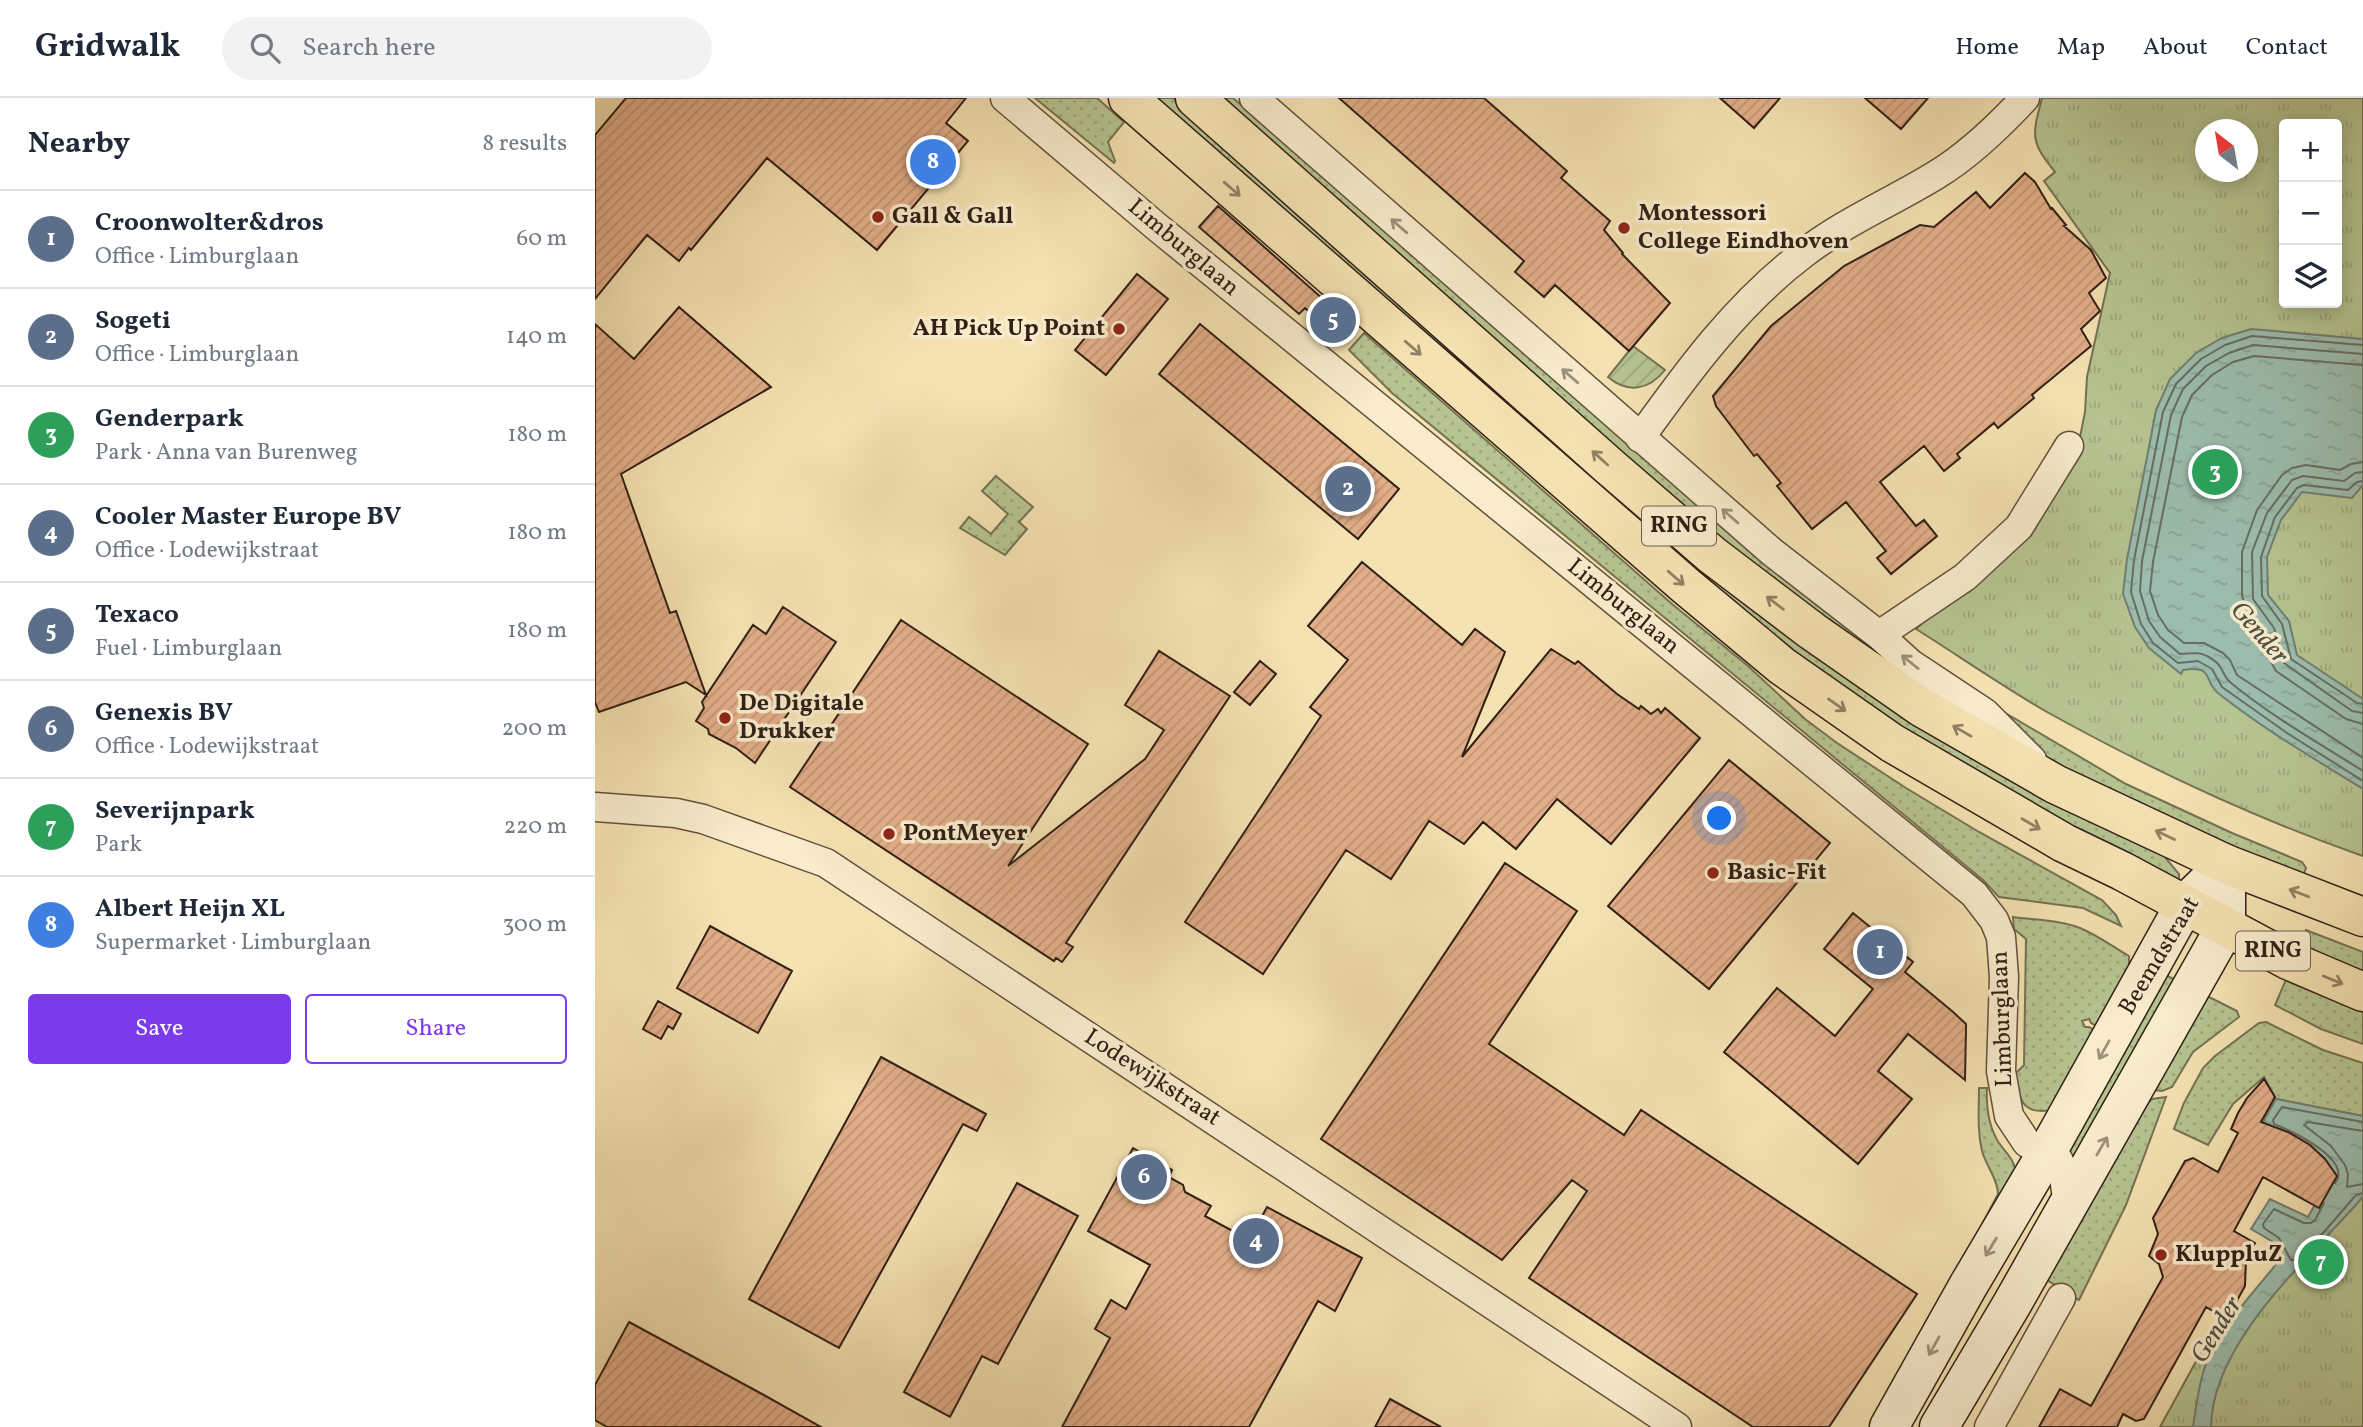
<!DOCTYPE html>
<meta charset="utf-8">
<style>
:root{--surface:#fff;--page:#f2f2f3;--text:#1f2937;--muted:#747a83;--line:#e0e1e3;--accent:#7c3aed}
body{margin:0;font-family:Vollkorn,serif;background:var(--page);color:var(--text)}
.controls{position:absolute;right:21px;top:21px;display:grid;overflow:hidden;border-radius:7px;box-shadow:0 4px 18px #0003}
.controls button{width:63px;height:63px;display:grid;place-items:center;padding:0;border:0;border-bottom:2px solid var(--line);background:var(--surface);color:var(--text);font:35px sans-serif}
.compass{position:absolute;left:1600px;top:21px;width:63px;height:63px;border-radius:50%;background:var(--surface);box-shadow:0 4px 18px #0003;rotate:329deg}
.you{position:absolute;left:1125px;top:721px;width:24px;height:24px;margin:-18px;border:5px solid #fff;border-radius:50%;background:#1a73e8;box-shadow:0 0 0 10px #1a73e833}
.badge{display:grid;place-items:center;width:46px;height:46px;border-radius:50%;background:var(--accent);color:#fff;font-size:23px;font-weight:700}
.pin{position:absolute;translate:-50% -50%;border:4px solid #fff;box-shadow:0 2px 7px #0006}
.list{margin:0;padding:0;list-style:none}
h2{display:flex;justify-content:space-between;align-items:center;height:91px;margin:0;padding:0 28px;font-size:30px}
h2 small{font-size:23px;font-weight:400;color:var(--muted)}
.list li{display:grid;grid-template-columns:46px 1fr auto;gap:21px;align-items:center;box-sizing:border-box;height:98px;padding:0 28px;border-top:2px solid var(--line)}
.list b{display:block;font-size:26px;white-space:nowrap}
.list p{margin:0;font-size:23px;white-space:nowrap;color:var(--muted)}
.list em{font-size:23px;font-style:normal;color:var(--muted)}
.actions{display:flex;gap:14px;padding:21px 28px}
.actions a{flex:1;padding:16px 0;border:2px solid var(--accent);border-radius:7px;text-align:center;font-size:24px;color:var(--accent)}
.actions .main{background:var(--accent);color:#fff}
.icon{flex:none;width:38px;height:38px;fill:none;stroke:currentColor;stroke-width:2;stroke-linecap:round;stroke-linejoin:round}
.map{position:relative;flex:none;width:1768px;height:1329px;overflow:hidden}
header{display:flex;align-items:center;gap:42px;box-sizing:border-box;height:98px;padding:0 35px;background:var(--surface);border-bottom:2px solid var(--line)}
header strong{font-size:33px}
nav{display:flex;gap:38px;margin-inline-start:auto;font-size:24px}
.search{width:490px;height:63px;background:var(--page);display:flex;align-items:center;gap:18px;box-sizing:border-box;padding:0 24px;border-radius:38px;color:var(--muted);font-size:26px}
main{display:flex}
aside{flex:1;background:var(--surface)}
.map>svg:first-child{display:block}
</style>
<header>
<strong>Gridwalk</strong>
<div class="search"><svg class="icon" aria-label="search" viewBox="0 0 24 24"><circle cx="10" cy="10" r="6"/><path d="M15 15l6 6"/></svg>Search here</div>
<nav><a>Home</a><a>Map</a><a>About</a><a>Contact</a></nav>
</header>
<main>
<aside>
<h2>Nearby<small>8 results</small></h2>
<ul class="list">
<li><span class="badge" style="background:#5c6f8a">1</span><div><b>Croonwolter&amp;dros</b><p>Office · Limburglaan</p></div><em>60 m</em></li>
<li><span class="badge" style="background:#5c6f8a">2</span><div><b>Sogeti</b><p>Office · Limburglaan</p></div><em>140 m</em></li>
<li><span class="badge" style="background:#2e9e5b">3</span><div><b>Genderpark</b><p>Park · Anna van Burenweg</p></div><em>180 m</em></li>
<li><span class="badge" style="background:#5c6f8a">4</span><div><b>Cooler Master Europe BV</b><p>Office · Lodewijkstraat</p></div><em>180 m</em></li>
<li><span class="badge" style="background:#5c6f8a">5</span><div><b>Texaco</b><p>Fuel · Limburglaan</p></div><em>180 m</em></li>
<li><span class="badge" style="background:#5c6f8a">6</span><div><b>Genexis BV</b><p>Office · Lodewijkstraat</p></div><em>200 m</em></li>
<li><span class="badge" style="background:#2e9e5b">7</span><div><b>Severijnpark</b><p>Park</p></div><em>220 m</em></li>
<li><span class="badge" style="background:#3f7fe0">8</span><div><b>Albert Heijn XL</b><p>Supermarket · Limburglaan</p></div><em>300 m</em></li>
</ul>
<div class="actions"><a class="main">Save</a><a>Share</a></div>
</aside>
<div class="map">
<svg width="1768" height="1329" viewBox="0 0 1768 1329">
<defs>
<pattern id="grass-dots" width="8" height="8" patternUnits="userSpaceOnUse" patternTransform="scale(1.75)"><rect width="8" height="8" fill="#b6c491"/><path d="M2 2h.1M6 6h.1" fill="none" stroke="#9da87c" stroke-width="1.8" stroke-linecap="round"/></pattern>
<pattern id="park-tufts" width="24" height="20" patternUnits="userSpaceOnUse" patternTransform="scale(1.75)"><rect width="24" height="20" fill="#b6c491"/><path d="M3 7l-1-3M5 7V3M7 7l1-3M15 17l-1-3M17 17v-4M19 17l1-3" fill="none" stroke="#9da87c"/></pattern>
<pattern id="garden-furrows" width="10" height="10" patternUnits="userSpaceOnUse" patternTransform="scale(1.75)"><rect width="10" height="10" fill="#b6c491"/><path d="M-1 1l2-2M0 10L10 0M9 11l2-2" fill="none" stroke="#9da87c"/></pattern>
<pattern id="water-ripples" width="26" height="14" patternUnits="userSpaceOnUse" patternTransform="scale(1.75)"><rect width="26" height="14" fill="#9cbdae"/><path d="M2 4q2-2 4 0t4 0M15 11q2-2 4 0t4 0" fill="none" stroke="#87a295"/></pattern>
<pattern id="building-hatch" width="6" height="6" patternUnits="userSpaceOnUse" patternTransform="scale(1.75)"><rect width="6" height="6" fill="#e2ae89"/><path d="M-1 1l2-2M0 6l6-6M5 7l2-2" fill="none" stroke="#c29575"/></pattern>
</defs>
<rect width="100%" height="100%" fill="#f5e2b2"/>
<filter id="stains"><feTurbulence type="fractalNoise" baseFrequency=".00286" numOctaves="4"/><feColorMatrix values="0 0 0 0 .2 0 0 0 0 .09 0 0 0 0 .02 0 0 0 .5 -.17"/></filter>
<radialGradient id="worn" r=".72"><stop offset=".6" stop-color="#630" stop-opacity="0"/><stop offset="1" stop-color="#630" stop-opacity=".3"/></radialGradient>
<path fill="url(#grass-dots)" stroke="#747253" stroke-width="2" d="M 440,0 L 502,0 L 529,24 L 513,44 L 520,63 L 519,65 Z
M 559,0 L 578,0 L 1037,404 L 1565,753 L 1584,776 L 1584,782 L 1577,786 L 1321,642 L 1144,514 Z
M 617,0 L 638,0 L 1180,474 L 1372,611 L 1205,508 Z
M 769,235 L 1077,506 L 1153,568 L 1210,621 L 1242,645 L 1311,690 L 1384,734 L 1507,802 L 1521,817 L 1526,828 L 1488,810 L 1404,799 L 1388,782 L 797,295 L 754,252 Z
M 401,378 L 438,409 L 424,424 L 432,431 L 410,457 L 365,430 L 374,419 L 396,436 L 413,416 L 387,393 Z
M 1407,613 L 1531,686 L 1637,735 L 1707,764 L 1711,770 L 1707,782 L 1467,673 L 1405,617 Z
M 1418,819 C 1440,822 1465,822 1485,830 C 1504,838 1518,849 1534,858 L 1534,870 L 1509,932 L 1496,925 L 1494,921 L 1487,923 L 1490,929 L 1494,929 L 1507,936 L 1456,1012 C 1427,1018 1423,999 1420,976 L 1429,967 L 1431,841 L 1419,831 Z
M 1711,832 L 1768,854 L 1768,881 L 1703,852 Z
M 1569,876 L 1584,884 L 1478,1067 L 1471,1055 Z
M 1693,877 L 1768,907 L 1768,946 L 1726,931 L 1680,907 Z
M 1612,898 L 1642,913 L 1644,919 L 1598,954 L 1577,989 L 1567,993 L 1557,992 Z
M 1671,924 L 1728,952 L 1768,965 L 1768,1018 L 1681,1001 L 1669,979 L 1638,1006 L 1613,1047 L 1579,1031 L 1589,1005 L 1608,970 L 1620,958 L 1664,925 Z
M 1384,990 L 1392,990 C 1391,1010 1393,1028 1404,1045 C 1411,1055 1419,1061 1421,1074 L 1376,1147 L 1403,1096 C 1403,1081 1391,1068 1387,1053 C 1382,1032 1384,1011 1384,990 Z
M 1571,999 L 1531,1107 L 1484,1202 L 1475,1198 L 1475,1195 L 1446,1179 L 1551,1007 L 1557,1001 Z"/>
<path fill="url(#park-tufts)" stroke="#747253" stroke-width="2" fill-rule="evenodd" d="M 1447,0 L 1768,0 L 1768,758 C 1659,720 1553,670 1452,614 C 1407,588 1364,558 1321,531 L 1448,415 L 1463,392 L 1483,349 L 1490,314 L 1492,279 L 1515,175 L 1449,83 L 1460,74 C 1435,43 1437,38 1447,0 ZM 1689,26 L 1742,26 L 1742,205 L 1689,205 ZM 1610,32 L 1652,32 L 1652,74 L 1610,74 Z
M 1768,1021 L 1768,1329 L 1565,1329 L 1626,1218 L 1639,1226 L 1724,1111 Z"/>
<path fill="url(#garden-furrows)" stroke="#747253" stroke-width="2" d="M 1038,248 L 1070,272 C 1054,292 1033,296 1013,279 Z"/>
<path fill="url(#water-ripples)" stroke="#717e71" stroke-width="2" d="M 1656,231 L 1768,241 L 1768,387 L 1757,400 L 1707,394 L 1686,422 L 1672,459 L 1673,497 L 1694,523 L 1702,557 L 1768,601 L 1768,691 C 1720,661 1668,631 1623,595 C 1608,583 1620,567 1588,572 L 1586,576 L 1554,550 L 1540,529 L 1528,496 L 1532,461 L 1554,349 L 1561,312 L 1575,281 L 1601,255 L 1627,240 Z
M 1681,1001 L 1768,1018 L 1768,1099 C 1715,1160 1617,1243 1616,1329 L 1598,1329 C 1602,1303 1605,1274 1618,1250 C 1636,1217 1664,1188 1687,1159 L 1678,1144 L 1656,1131 L 1675,1101 L 1713,1119 L 1723,1101 L 1666,1028 Z"/>
<g fill="none" stroke-linecap="round" stroke-linejoin="round">
<path stroke="#666e62" stroke-width="2" d="M 1768,247 L 1657,238 L 1630,247 L 1606,261 L 1581,286 L 1568,314 L 1539,462 L 1536,494 L 1546,526 L 1558,545 L 1583,565 L 1603,563 L 1617,571 L 1627,589 L 1692,635 L 1768,683
M 1768,256 L 1658,247 L 1634,255 L 1611,268 L 1588,291 L 1576,317 L 1547,463 L 1545,493 L 1554,523 L 1565,539 L 1585,556 C 1595,556 1603,553 1612,558 C 1631,568 1625,576 1636,585 C 1676,618 1724,645 1768,673
M 1768,267 L 1659,258 L 1638,264 L 1617,277 L 1597,297 L 1587,319 L 1558,464 L 1555,493 L 1563,517 L 1573,532 L 1589,545 L 1609,545 L 1628,555 L 1635,562 L 1642,577 L 1768,660
M 1768,364 L 1756,366 L 1745,372 L 1711,367 L 1697,370 L 1687,377 L 1662,412 L 1647,454 L 1647,498 L 1651,509 L 1669,534 L 1676,564 L 1681,573 L 1751,621 L 1768,626
M 1768,374 L 1760,375 L 1749,383 L 1708,378 L 1697,382 L 1672,415 L 1657,454 L 1658,501 L 1679,530 L 1689,565 L 1757,613 L 1768,615
M 1768,383 L 1762,384 L 1753,392 L 1709,387 L 1702,390 L 1680,419 L 1666,459 L 1667,498 L 1687,526 L 1696,561 L 1762,605 L 1768,606
M 1768,1033 L 1713,1024 L 1709,1027 L 1736,1048 L 1750,1067 L 1753,1076 L 1752,1089 L 1768,1086
M 1740,1085 C 1759,1062 1695,1032 1679,1026 L 1678,1022 L 1687,1009 L 1768,1024
M 1729,1105 L 1720,1122 L 1716,1125 L 1709,1125 L 1679,1111 L 1668,1126 L 1669,1130 L 1684,1140 L 1696,1162 L 1700,1162 L 1729,1134 L 1761,1097 L 1768,1095"/>
</g>
<path fill="url(#building-hatch)" stroke="#312015" stroke-width="2" d="M 31,0 L 371,0 L 351,25 L 373,43 L 282,152 L 172,60 L 96,152 L 94,150 L 84,163 L 52,137 L 0,201 L 0,37 Z
M 744,0 L 889,0 L 972,73 L 966,80 L 1015,123 L 1009,132 L 1028,155 L 1027,156 L 1075,205 L 1034,253 L 960,187 L 949,199 L 920,174 L 929,163 Z
M 1125,0 L 1185,0 L 1159,30 Z
M 1270,0 L 1333,0 L 1306,31 Z
M 1430,75 L 1440,84 L 1456,111 L 1457,110 L 1471,127 L 1469,128 L 1496,152 L 1511,180 L 1494,195 L 1505,213 L 1486,231 L 1496,248 L 1444,291 L 1437,297 L 1439,300 L 1403,330 L 1399,325 L 1362,356 L 1365,360 L 1349,373 L 1329,348 L 1285,384 L 1321,428 L 1329,422 L 1342,438 L 1296,476 L 1282,460 L 1291,453 L 1251,404 L 1217,431 L 1182,388 L 1186,385 L 1162,356 L 1159,358 L 1121,308 L 1118,298 L 1176,228 L 1249,168 L 1325,127 L 1339,129 L 1381,94 L 1395,110 Z
M 623,108 L 755,225 L 743,239 L 710,210 L 704,216 L 604,129 Z
M 542,176 L 573,201 L 511,277 L 480,252 Z
M 84,209 L 176,289 L 26,376 L 75,515 L 81,513 L 111,597 L 91,584 L 4,614 L 0,604 L 0,226 L 39,261 Z
M 605,226 L 804,391 L 763,441 L 564,276 Z
M 767,464 L 867,547 L 880,531 L 910,554 L 867,659 L 956,551 L 980,566 L 983,563 L 1022,596 L 1044,611 L 1046,608 L 1056,616 L 1063,611 L 1066,615 L 1070,610 L 1105,640 L 1016,746 L 962,701 L 921,751 L 888,724 L 869,746 L 834,723 L 796,781 L 751,752 L 668,876 L 590,824 L 726,618 L 715,609 L 753,562 L 713,528 Z
M 188,509 L 241,544 L 160,665 L 141,650 L 114,636 L 113,631 L 101,623 L 109,610 L 107,604 L 158,527 L 171,536 Z
M 306,522 L 493,646 L 413,768 L 550,661 L 569,632 L 530,607 L 564,553 L 635,598 L 471,845 L 478,849 L 467,864 L 461,860 L 459,863 L 195,689 Z
M 665,563 L 681,576 L 655,607 L 639,594 Z
M 1134,662 L 1235,745 L 1114,891 L 1013,808 Z
M 910,765 L 982,813 L 894,946 L 1029,1037 L 1046,1012 L 1322,1196 L 1234,1329 L 1158,1329 L 934,1180 L 992,1093 L 977,1082 L 907,1162 L 726,1041 Z
M 1258,815 L 1318,864 L 1310,874 L 1357,913 L 1371,926 L 1371,931 L 1370,982 L 1313,936 L 1283,973 L 1317,1001 L 1263,1066 L 1129,954 L 1182,890 L 1240,938 L 1278,891 L 1229,851 Z
M 115,828 L 197,873 L 163,935 L 82,890 Z
M 63,903 L 86,916 L 78,931 L 73,928 L 66,941 L 48,931 Z
M 286,959 L 391,1016 L 382,1033 L 368,1026 L 244,1250 L 154,1201 Z
M 1669,981 L 1680,999 L 1666,1024 L 1693,1034 L 1715,1047 L 1730,1061 L 1742,1078 L 1724,1110 L 1668,1079 L 1639,1133 L 1660,1145 L 1651,1160 L 1650,1188 L 1632,1221 L 1611,1209 L 1549,1321 L 1541,1323 L 1528,1316 L 1522,1329 L 1444,1329 L 1465,1291 L 1496,1308 L 1568,1179 L 1564,1166 L 1554,1158 L 1563,1136 L 1558,1120 L 1590,1063 L 1598,1060 L 1623,1074 L 1643,1035 L 1636,1031 L 1643,1015 L 1652,1000 Z
M 538,1050 L 577,1072 L 574,1079 L 588,1087 L 590,1094 L 616,1108 L 610,1118 L 654,1142 L 672,1109 L 767,1160 L 740,1213 L 723,1203 L 654,1329 L 467,1329 L 515,1240 L 500,1231 L 516,1202 L 531,1211 L 555,1167 L 493,1133 Z
M 422,1085 L 483,1118 L 403,1266 L 387,1258 L 355,1319 L 309,1294 Z
M 34,1224 L 167,1296 L 226,1329 L 12,1329 L 0,1322 L 0,1287 Z
M 795,1301 L 846,1329 L 780,1329 Z"/>
<g fill="none" stroke-linecap="round" stroke-linejoin="round">
<g stroke="#62503c" stroke-width="31">
<path id="minor" d="M 410,0 L 562,129 L 1379,796 L 1399,822 L 1406,839 L 1409,879 L 1406,973 L 1414,1018 L 1432,1045 L 1463,1061 L 1468,1072 L 1473,1107
M 659,0 L 1177,454 L 1284,537 L 1316,566 L 1390,615 L 1437,662
M 1045,340 C 1093,273 1142,206 1208,156 C 1249,124 1297,104 1341,77 C 1374,57 1404,28 1430,0
M 1284,537 L 1370,479 L 1424,429 L 1474,348
M 0,709 L 81,715 L 108,721 L 231,765 L 1082,1329
M 1394,1329 L 1466,1200"/>
</g>
<g stroke="#312015" stroke-width="41">
<path id="secondary" d="M 1294,1329 L 1373,1188 L 1451,1056 L 1590,806 L 1631,766
M 1344,1329 L 1417,1206 L 1631,828 L 1631,766"/>
</g>
<g stroke="#312015" stroke-width="41">
<path id="primary" d="M 533,0 L 1091,488 L 1187,568 L 1297,645 L 1469,745 L 1527,773 L 1693,862 L 1768,894
M 600,0 L 1014,368 L 1117,457 L 1217,533 L 1326,609 L 1460,686 L 1631,766 L 1768,819"/>
</g>
<use href="#minor" stroke="#f8eccd" stroke-width="28"/>
<use href="#secondary" stroke="#f8eccd" stroke-width="38"/>
<use href="#primary" stroke="#f5e2b2" stroke-width="38"/>
</g>
<defs><path id="oneway-shaft" d="M-6 0H5M1.5-3L5.5 0L1.5 3" fill="none" stroke-width="1.6" stroke-linecap="round" stroke-linejoin="round" transform="scale(1.75)"/></defs>
<g stroke="#938164">
<use href="#oneway-shaft" transform="translate(637 91) rotate(41)"/>
<use href="#oneway-shaft" transform="translate(818 250) rotate(41)"/>
<use href="#oneway-shaft" transform="translate(1005 360) rotate(-138)"/>
<use href="#oneway-shaft" transform="translate(1081 480) rotate(41)"/>
<use href="#oneway-shaft" transform="translate(1180 505) rotate(-143)"/>
<use href="#oneway-shaft" transform="translate(1242 607) rotate(35)"/>
<use href="#oneway-shaft" transform="translate(1367 633) rotate(-150)"/>
<use href="#oneway-shaft" transform="translate(1436 726) rotate(30)"/>
<use href="#oneway-shaft" transform="translate(1570 737) rotate(-155)"/>
<use href="#oneway-shaft" transform="translate(1704 795) rotate(-159)"/>
<use href="#oneway-shaft" transform="translate(1738 882) rotate(22)"/>
</g>
<g stroke="#9e907a">
<use href="#oneway-shaft" transform="translate(804 128) rotate(-139)"/>
<use href="#oneway-shaft" transform="translate(975 278) rotate(-139)"/>
<use href="#oneway-shaft" transform="translate(1135 418) rotate(-139)"/>
<use href="#oneway-shaft" transform="translate(1315 564) rotate(-141)"/>
<use href="#oneway-shaft" transform="translate(1509 952) rotate(119)"/>
<use href="#oneway-shaft" transform="translate(1507 1048) rotate(-60)"/>
<use href="#oneway-shaft" transform="translate(1396 1149) rotate(121)"/>
<use href="#oneway-shaft" transform="translate(1339 1248) rotate(119)"/>
</g>
<g fill="#8f2418" stroke="#f8eccd" stroke-width="2.5">
<circle cx="283" cy="119" r="7"/>
<circle cx="1029" cy="130" r="7"/>
<circle cx="524" cy="231" r="7"/>
<circle cx="130" cy="620" r="7"/>
<circle cx="294" cy="736" r="7"/>
<circle cx="1118" cy="775" r="7"/>
<circle cx="1566" cy="1157" r="7"/>
</g>
<g text-anchor="middle" dominant-baseline="central" stroke-width="7" stroke-linejoin="round" paint-order="stroke">
<g fill="#f8eccd" stroke="#6d5d4c" stroke-width="2">
<rect x="1047" y="408.5" width="74" height="39" rx="5"/>
<rect x="1641" y="833.5" width="74" height="39" rx="5"/>
</g>
<g font-size="23" font-weight="bold" fill="#312015">
<text x="1084" y="428">RING</text>
<text x="1678" y="853">RING</text>
</g>
<g font-size="24" font-weight="bold" fill="#312015" stroke="#f8eccd" text-anchor="start">
<text x="1043" y="116">Montessori<tspan x="1043" dy="28">College Eindhoven</tspan></text>
<text x="297" y="119">Gall &amp; Gall</text>
<text x="510" y="231" text-anchor="end">AH Pick Up Point</text>
<text x="144" y="606">De Digitale<tspan x="144" dy="28">Drukker</tspan></text>
<text x="308" y="736">PontMeyer</text>
<text x="1132" y="775">Basic-Fit</text>
<text x="1580" y="1157">KluppluZ</text>
</g>
<g font-size="24" fill="#312015" stroke="#f8eccd">
<text transform="translate(588 150) rotate(40)">Limburglaan</text>
<text transform="translate(1028 509) rotate(39)">Limburglaan</text>
<text transform="translate(1565 858) rotate(-59)">Beemdstraat</text>
<text transform="translate(1408 921) rotate(-92)">Limburglaan</text>
<text transform="translate(557 980) rotate(33)">Lodewijkstraat</text>
</g>
<g font-size="26" font-style="italic" fill="#514f43" stroke="#f8eccd">
<text transform="translate(1664 535) rotate(49)">Gender</text>
<text transform="translate(1622 1232) rotate(-58)">Gender</text>
</g>
</g>
<rect width="100%" height="100%" filter="url(#stains)"/>
<rect width="100%" height="100%" fill="url(#worn)"/>
</svg>
<div class="controls">
<button>+</button>
<button>−</button>
<button><svg class="icon" aria-label="layers" viewBox="0 0 24 24"><path d="M12 4l9 5-9 5-9-5zM3 14l9 5 9-5"/></svg></button>
</div>
<svg class="compass" viewBox="-18 -18 36 36"><path d="M0-13l5 13h-10z" fill="#e53935"/><path d="M0 13l5-13h-10z" fill="#747a83"/></svg>
<div class="you"></div>
<div class="pin badge" style="left:1285px;top:854px;background:#5c6f8a">1</div>
<div class="pin badge" style="left:753px;top:391px;background:#5c6f8a">2</div>
<div class="pin badge" style="left:1620px;top:374px;background:#2e9e5b">3</div>
<div class="pin badge" style="left:661px;top:1143px;background:#5c6f8a">4</div>
<div class="pin badge" style="left:738px;top:222px;background:#5c6f8a">5</div>
<div class="pin badge" style="left:549px;top:1079px;background:#5c6f8a">6</div>
<div class="pin badge" style="left:1726px;top:1164px;background:#2e9e5b">7</div>
<div class="pin badge" style="left:338px;top:64px;background:#3f7fe0">8</div>
</div>
</main>
